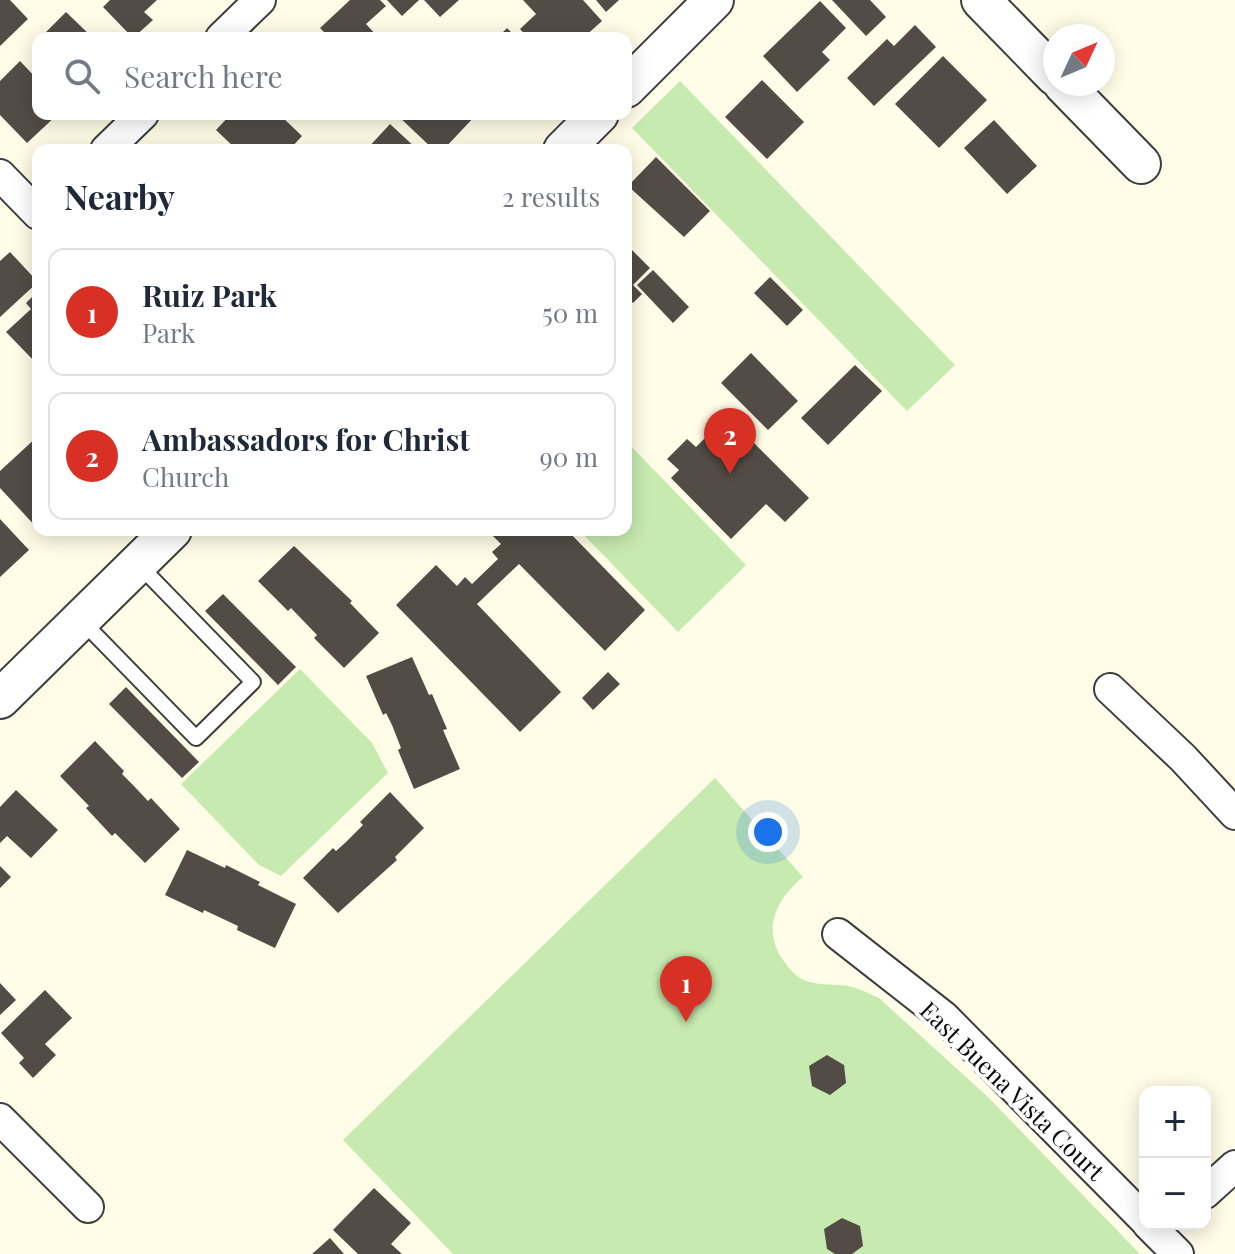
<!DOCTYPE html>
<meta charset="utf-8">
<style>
:root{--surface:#fff;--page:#f2f2f3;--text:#1f2937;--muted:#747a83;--line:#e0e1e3;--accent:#d93025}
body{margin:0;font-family:"Playfair Display",serif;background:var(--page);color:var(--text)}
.controls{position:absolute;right:24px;bottom:24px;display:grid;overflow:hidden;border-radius:16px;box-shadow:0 4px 20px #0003}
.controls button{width:72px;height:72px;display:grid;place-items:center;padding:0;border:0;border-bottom:2px solid var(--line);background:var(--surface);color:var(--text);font:40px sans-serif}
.compass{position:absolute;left:1043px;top:24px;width:72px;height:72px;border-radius:50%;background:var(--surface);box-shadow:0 4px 20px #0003;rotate:46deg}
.you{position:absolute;left:768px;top:832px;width:28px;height:28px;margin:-20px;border:6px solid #fff;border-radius:50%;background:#1a73e8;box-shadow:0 0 0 12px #1a73e833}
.badge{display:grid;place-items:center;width:52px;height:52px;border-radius:50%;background:var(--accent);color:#fff;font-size:26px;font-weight:700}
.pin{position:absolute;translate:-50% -66px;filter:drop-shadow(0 2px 4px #0008)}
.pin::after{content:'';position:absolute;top:42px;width:28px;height:24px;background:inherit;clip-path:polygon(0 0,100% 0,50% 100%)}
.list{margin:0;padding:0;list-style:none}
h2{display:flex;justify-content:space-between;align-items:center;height:104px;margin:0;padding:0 32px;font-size:34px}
h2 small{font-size:26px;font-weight:400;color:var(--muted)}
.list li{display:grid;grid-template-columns:52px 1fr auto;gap:24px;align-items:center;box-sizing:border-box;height:128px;margin:0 16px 16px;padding:0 16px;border:2px solid var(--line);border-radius:16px}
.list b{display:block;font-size:30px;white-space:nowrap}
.list p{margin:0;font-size:26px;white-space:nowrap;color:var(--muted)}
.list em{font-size:26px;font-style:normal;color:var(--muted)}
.icon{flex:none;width:44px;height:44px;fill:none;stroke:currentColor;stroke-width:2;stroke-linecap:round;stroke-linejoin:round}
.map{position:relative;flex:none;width:1235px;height:1254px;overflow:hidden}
.search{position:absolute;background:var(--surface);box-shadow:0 4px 20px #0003;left:32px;top:32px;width:600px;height:88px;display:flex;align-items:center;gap:20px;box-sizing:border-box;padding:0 28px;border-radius:16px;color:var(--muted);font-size:30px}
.panel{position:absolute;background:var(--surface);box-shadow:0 4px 20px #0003;left:32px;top:144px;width:600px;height:392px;border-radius:16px}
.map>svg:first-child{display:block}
</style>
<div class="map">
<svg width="1235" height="1254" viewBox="0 0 1235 1254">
<rect width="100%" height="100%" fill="#fffde7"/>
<path fill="#c7eab0" d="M 680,81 L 955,365 L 907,411 L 632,128 Z
M 626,441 L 746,565 L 678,632 L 579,530 L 626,530 Z
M 300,669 L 372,743 L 388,773 L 281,876 L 259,865 L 181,784 Z
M 715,778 L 803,877 C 778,898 762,926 781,957 C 786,965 794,975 802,979 C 814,985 826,984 838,985 C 853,985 866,992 879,998 L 989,1098 L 1140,1254 L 453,1254 L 343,1140 Z"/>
<path fill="#534c46" d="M 0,0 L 10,0 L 28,19 L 0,46 Z
M 110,0 L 157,0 L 144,12 L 153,20 L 133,38 L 103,7 Z
M 350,0 L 380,0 L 386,6 L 366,24 L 379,38 L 330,38 L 320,28 Z
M 387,0 L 419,0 L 402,16 Z
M 424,0 L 459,0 L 440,17 Z
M 523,0 L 583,0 L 602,21 L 583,38 L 528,38 L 520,29 L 536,14 Z
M 596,0 L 619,0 L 606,12 Z
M 832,0 L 870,0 L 886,17 L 866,36 Z
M 820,1 L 846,28 L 822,52 L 830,60 L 797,92 L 763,56 Z
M 66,12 L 93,38 L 44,38 L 42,36 Z
M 915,25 L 936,47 L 874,106 L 847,78 L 887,39 L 894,46 Z
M 507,28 L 517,38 L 497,38 Z
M 943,56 L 987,100 L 939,148 L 895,104 Z
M 20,61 L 38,80 L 38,114 L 58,114 L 27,143 L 0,115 L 0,81 Z
M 762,80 L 804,122 L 767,159 L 725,117 Z
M 231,114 L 246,114 L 251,119 L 255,114 L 279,114 L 302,136 L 289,150 L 237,150 L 216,130 Z
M 396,114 L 477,114 L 443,150 L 434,150 Z
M 994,120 L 1037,166 L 1007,194 L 964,148 Z
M 390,124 L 418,150 L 366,150 Z
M 656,157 L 710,211 L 684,237 L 628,186 Z
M 626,244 L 650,268 L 633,285 L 642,294 L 633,303 L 626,296 Z
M 10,252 L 38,282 L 0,317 L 0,261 Z
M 653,270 L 689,307 L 673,323 L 637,285 Z
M 770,277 L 803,310 L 787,326 L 754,293 Z
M 38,291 L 38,365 L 6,332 L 31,309 L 26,303 Z
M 751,353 L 798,401 L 768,430 L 721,383 Z
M 855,365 L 882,391 L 828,445 L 801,418 Z
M 727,416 L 809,498 L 785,522 L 766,504 L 731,539 L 671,478 L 679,470 L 667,459 L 687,439 L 696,447 Z
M 38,436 L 38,529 L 0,488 L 0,471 Z
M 0,519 L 29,550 L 0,577 Z
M 487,530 L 567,530 L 645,610 L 605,651 L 519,564 L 477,604 L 561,692 L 520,732 L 396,605 L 436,565 L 457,586 L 465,577 L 472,584 L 498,559 L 492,552 L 501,544 Z
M 294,546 L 352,601 L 350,603 L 379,633 L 344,668 L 314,638 L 317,635 L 291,608 L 288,611 L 258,581 Z
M 223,594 L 296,667 L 278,685 L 205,611 Z
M 412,657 L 429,695 L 432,694 L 447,729 L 443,730 L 460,769 L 414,789 L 398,750 L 401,748 L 392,725 L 386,713 L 383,715 L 366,676 Z
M 608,672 L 620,684 L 593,710 L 582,698 Z
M 126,687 L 199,762 L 182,778 L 109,704 Z
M 95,741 L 124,771 L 122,774 L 133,785 L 148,801 L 151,798 L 180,829 L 145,863 L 115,833 L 112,836 L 86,808 L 89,806 L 60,776 Z
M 16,790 L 58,830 L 31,858 L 7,836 L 0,843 L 0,807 Z
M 390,792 L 424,828 L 395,857 L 397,860 L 338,913 L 303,878 L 333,848 L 336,851 L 346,842 L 363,825 L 360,822 Z
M 187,850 L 225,868 L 226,865 L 260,882 L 258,885 L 296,904 L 275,948 L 237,930 L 238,926 L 204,910 L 203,913 L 165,895 Z
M 0,866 L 11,877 L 0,888 Z
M 0,983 L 16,1000 L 0,1015 Z
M 45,990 L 72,1018 L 45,1044 L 56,1055 L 33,1078 L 19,1063 L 24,1058 L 1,1033 Z
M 827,1055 L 844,1065 L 846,1083 L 830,1095 L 812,1086 L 809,1066 Z
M 374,1188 L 411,1223 L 391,1244 L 402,1254 L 358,1254 L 333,1230 Z
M 842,1218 L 860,1226 L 863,1246 L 852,1254 L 835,1254 L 827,1249 L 824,1229 Z
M 330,1238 L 344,1254 L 312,1254 Z"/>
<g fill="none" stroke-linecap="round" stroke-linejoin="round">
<g stroke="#3d3d3d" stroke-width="18">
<path id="service" d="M 81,620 L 196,738 L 253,682 L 139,565"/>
</g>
<g stroke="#3d3d3d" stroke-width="34">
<path id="minor" d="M 221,38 L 260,0
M 106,150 L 143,114
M 0,175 L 38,214
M 1110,689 L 1183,758 L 1235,814
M 838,934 L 944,1017 L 1145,1220
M 0,1119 L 88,1207
M 1205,1193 L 1235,1166
M 1148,1224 L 1178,1254"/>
</g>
<g stroke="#3d3d3d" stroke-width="42">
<path id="tertiary" d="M 981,0 L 1055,76
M 1063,84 L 1141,164
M 626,88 L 714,0
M 563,150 L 599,114
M 0,699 L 172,530"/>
</g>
<use href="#service" stroke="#fff" stroke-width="14"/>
<use href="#minor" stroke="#fff" stroke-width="30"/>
<use href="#tertiary" stroke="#fff" stroke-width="38"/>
</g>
<g text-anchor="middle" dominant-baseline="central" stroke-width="8" stroke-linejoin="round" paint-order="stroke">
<g font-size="24" fill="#0a0a0a" stroke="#fff">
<text transform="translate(1013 1090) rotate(44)">East Buena Vista Court</text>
</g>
</g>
</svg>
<div class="controls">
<button>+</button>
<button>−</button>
</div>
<svg class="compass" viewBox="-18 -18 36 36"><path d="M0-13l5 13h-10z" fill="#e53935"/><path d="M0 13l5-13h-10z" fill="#747a83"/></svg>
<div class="you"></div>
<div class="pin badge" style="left:686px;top:1022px">1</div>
<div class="pin badge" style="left:730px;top:474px">2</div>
<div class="search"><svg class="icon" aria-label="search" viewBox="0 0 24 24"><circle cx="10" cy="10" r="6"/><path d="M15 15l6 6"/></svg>Search here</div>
<section class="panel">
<h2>Nearby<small>2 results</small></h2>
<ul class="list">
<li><span class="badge">1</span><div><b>Ruiz Park</b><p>Park</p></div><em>50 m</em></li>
<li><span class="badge">2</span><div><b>Ambassadors for Christ</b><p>Church</p></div><em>90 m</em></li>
</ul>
</section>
</div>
